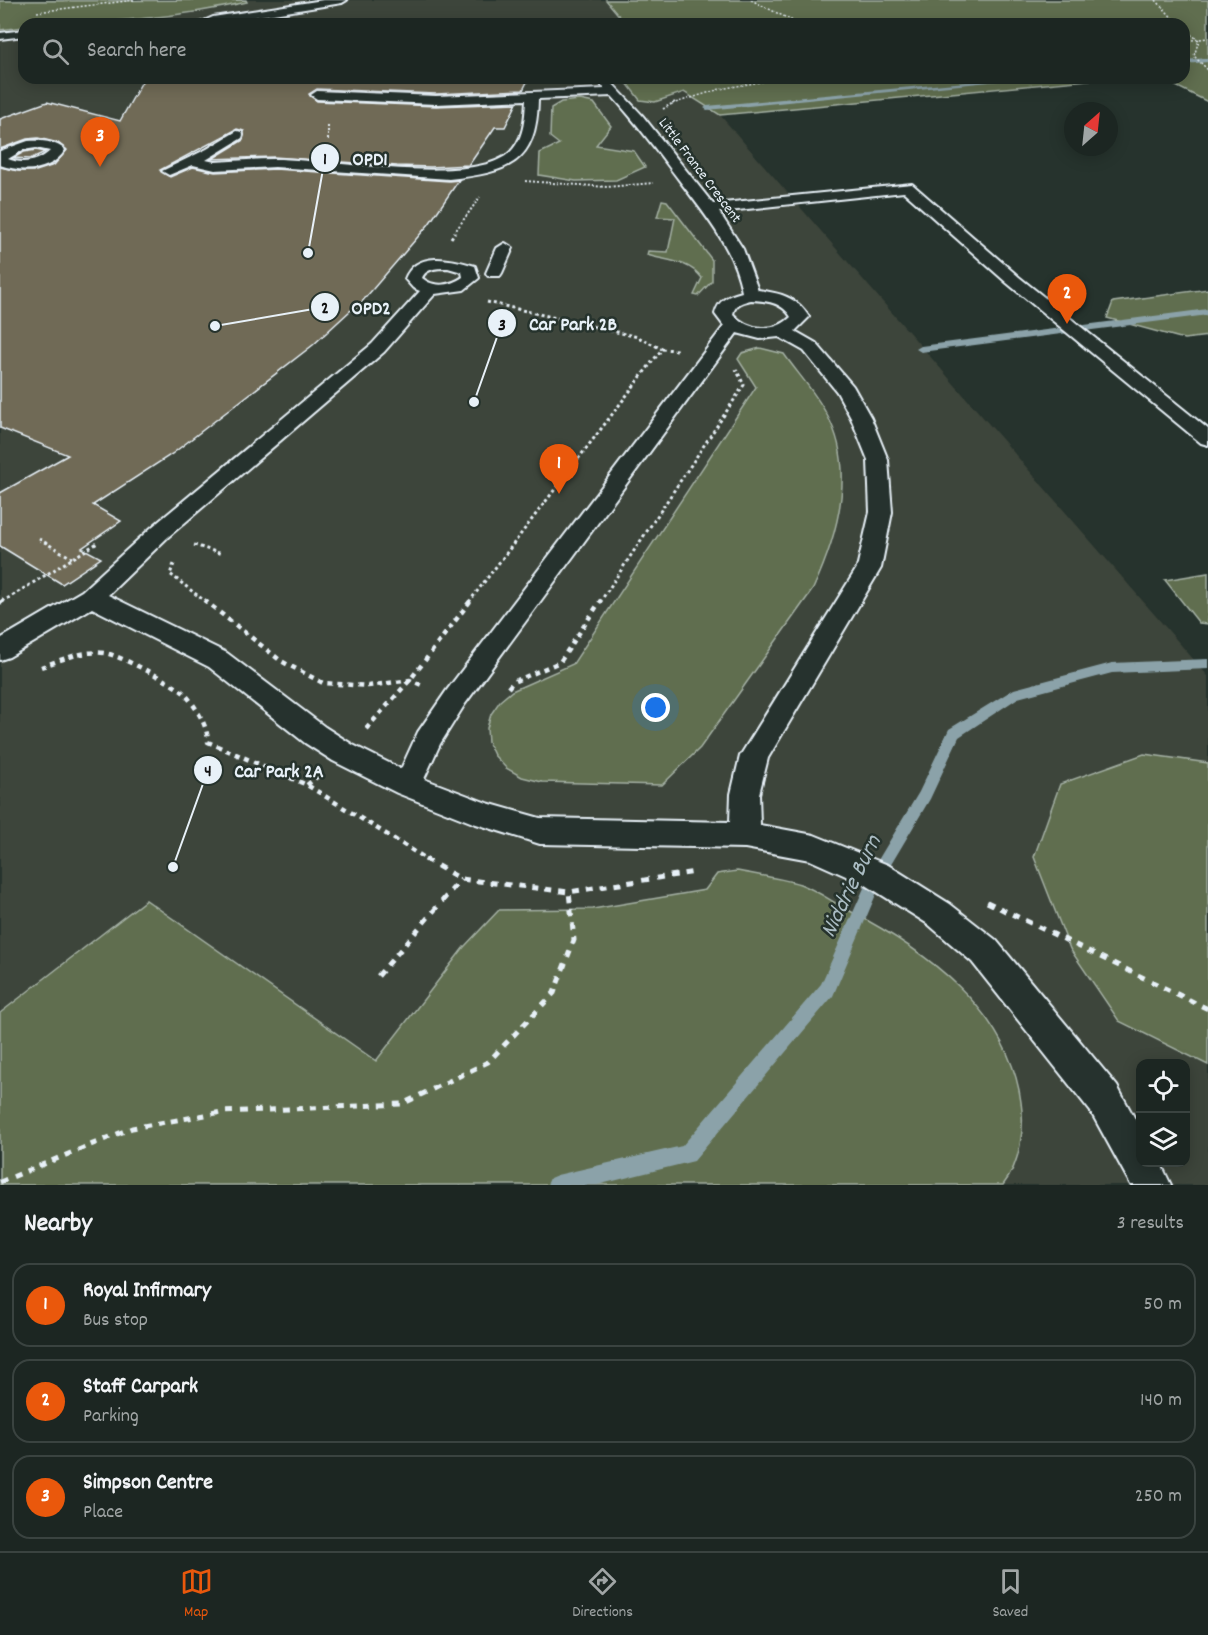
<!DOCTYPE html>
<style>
:root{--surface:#1c2622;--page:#252e2a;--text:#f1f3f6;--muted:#a0a5a5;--line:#3a4340;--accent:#ea580c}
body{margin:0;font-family:Dekko,sans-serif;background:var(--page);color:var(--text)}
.controls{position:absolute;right:18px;bottom:18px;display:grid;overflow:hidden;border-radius:12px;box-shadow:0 3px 15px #0003}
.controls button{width:54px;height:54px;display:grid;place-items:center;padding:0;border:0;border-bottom:2px solid var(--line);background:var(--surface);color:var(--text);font:30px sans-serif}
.compass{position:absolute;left:1064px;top:102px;width:54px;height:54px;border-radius:50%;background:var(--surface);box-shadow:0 3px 15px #0003;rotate:27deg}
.you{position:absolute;left:656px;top:708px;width:21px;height:21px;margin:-15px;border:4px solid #fff;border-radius:50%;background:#1a73e8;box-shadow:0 0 0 9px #1a73e833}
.badge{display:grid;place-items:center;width:39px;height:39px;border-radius:50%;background:var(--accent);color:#fff;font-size:20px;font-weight:700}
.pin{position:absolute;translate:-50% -50px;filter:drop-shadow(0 2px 3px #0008)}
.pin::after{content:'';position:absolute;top:32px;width:21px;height:18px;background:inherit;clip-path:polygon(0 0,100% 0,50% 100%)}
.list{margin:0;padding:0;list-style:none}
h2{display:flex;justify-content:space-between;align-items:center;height:78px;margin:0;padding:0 24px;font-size:26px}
h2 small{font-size:20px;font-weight:400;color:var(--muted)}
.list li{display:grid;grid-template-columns:39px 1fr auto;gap:18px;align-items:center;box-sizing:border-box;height:84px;margin:0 12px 12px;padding:0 12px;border:2px solid var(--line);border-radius:18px}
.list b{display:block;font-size:22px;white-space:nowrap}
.list p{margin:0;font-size:20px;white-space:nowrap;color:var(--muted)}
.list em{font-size:20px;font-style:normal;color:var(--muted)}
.icon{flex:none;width:33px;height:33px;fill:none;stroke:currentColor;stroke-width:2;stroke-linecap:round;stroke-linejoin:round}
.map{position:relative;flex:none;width:1208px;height:1185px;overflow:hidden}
.search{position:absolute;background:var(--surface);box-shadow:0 3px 15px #0003;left:18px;right:18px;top:18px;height:66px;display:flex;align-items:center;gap:15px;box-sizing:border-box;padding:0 21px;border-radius:18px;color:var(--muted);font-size:22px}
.sheet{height:366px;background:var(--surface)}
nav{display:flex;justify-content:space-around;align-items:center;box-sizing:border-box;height:84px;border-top:2px solid var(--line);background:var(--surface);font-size:16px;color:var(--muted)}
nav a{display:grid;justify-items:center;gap:3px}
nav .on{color:var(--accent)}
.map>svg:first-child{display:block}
</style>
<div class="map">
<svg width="1208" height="1185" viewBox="0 0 1208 1185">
<rect width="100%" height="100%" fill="#26332d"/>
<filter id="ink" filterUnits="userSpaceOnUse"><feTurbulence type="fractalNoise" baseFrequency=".0167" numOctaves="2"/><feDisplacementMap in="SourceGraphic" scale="12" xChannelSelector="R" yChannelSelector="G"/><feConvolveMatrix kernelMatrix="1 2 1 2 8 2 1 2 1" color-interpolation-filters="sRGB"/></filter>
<g filter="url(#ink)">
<path fill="#3c443a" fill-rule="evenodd" d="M 169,0 L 606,0 L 626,24 L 24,24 L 24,78 L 672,78 L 687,94 L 720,115 L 1208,676 L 1208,1185 L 0,1185 L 0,18 ZM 1140,1064 L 1186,1064 L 1186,1162 L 1140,1162 Z"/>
<path fill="#606e4f" stroke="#a4b0a4" stroke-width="1.5" d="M 246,0 L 247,2 C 173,19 99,24 24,24 L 24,27 L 0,30 L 0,1 Z
M 606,0 L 1208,0 L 1208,102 L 1160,78 L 1184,78 L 1184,24 L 626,24 Z
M 623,78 L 1109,78 L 720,115 L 684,92 L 655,102 L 640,100 Z
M 580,100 L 594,103 L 611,126 L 596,145 L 634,151 L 645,167 L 616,180 L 576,181 L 539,175 L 540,153 L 559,144 L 550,137 L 551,108 L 561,102 Z
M 662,200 L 667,201 L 712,260 L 712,281 L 698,296 L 694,295 L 702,278 C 688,260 667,261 647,255 L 648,251 L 668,252 L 675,218 L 657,217 Z
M 1208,289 L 1208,336 L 1184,339 L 1107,318 L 1113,302 Z
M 760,348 L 784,354 C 798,374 816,393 827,415 C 857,469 837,537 813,589 L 700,748 L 662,785 L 542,782 L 522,777 L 506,768 L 494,755 L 488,742 L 487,728 L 491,714 L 500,701 L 512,691 L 573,664 L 756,387 L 738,359 L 742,353 Z
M 1208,573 L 1208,624 L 1199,623 L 1165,580 Z
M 1144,754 L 1208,763 L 1208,1065 L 1119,1021 L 1070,949 L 1034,857 L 1060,784 Z
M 737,871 C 758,875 780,878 800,884 C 816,890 833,902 848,910 C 925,950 1009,1010 1021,1102 C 1025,1129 1020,1164 1003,1185 L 0,1185 L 0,1013 L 146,900 L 376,1061 L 464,947 L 499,910 L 593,909 L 705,890 L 717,874 Z"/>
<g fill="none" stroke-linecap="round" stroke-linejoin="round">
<path fill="#8ba2a9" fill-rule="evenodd" d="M 1208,58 L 1208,62 L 1184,64 L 1184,60 Z
M 1009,78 L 1031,78 L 707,110 L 704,108 L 707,106 Z
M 1208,309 L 1208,315 L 921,352 L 916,349 L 921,346 Z
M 1208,659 L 1208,669 L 1112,673 L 1018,698 L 959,737 L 930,799 L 883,878 L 833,996 L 694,1161 L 597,1185 L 547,1185 L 550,1178 L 557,1175 L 682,1146 L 821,984 L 872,870 L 919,792 L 949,729 L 1014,689 L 1112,663 Z"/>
</g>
<path fill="#6f6a57" stroke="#e8f1f8" stroke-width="1.5" d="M 144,78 L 529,78 L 523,90 L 436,94 L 317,89 L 309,94 L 317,101 L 436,106 L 517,103 L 505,127 L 495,127 L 469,165 L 431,167 L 397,166 L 274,157 L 212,159 L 243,140 L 244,131 L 237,129 L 160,170 L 170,177 L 193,167 L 215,172 L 275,169 L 449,181 L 459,180 L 429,224 L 354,311 L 351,310 L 313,345 L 172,454 L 93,505 L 121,521 L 82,548 L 101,558 L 62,584 L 0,546 L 0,493 L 68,455 L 0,428 L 0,167 L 18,171 L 36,171 L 54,165 L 67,150 L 58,143 L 38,138 L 27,139 L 0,149 L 0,119 L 47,102 L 120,121 Z
M 36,150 L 45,152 L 30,159 L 13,158 L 24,152 Z"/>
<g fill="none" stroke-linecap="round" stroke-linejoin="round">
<g stroke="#e8f1f8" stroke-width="4">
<path id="lane" d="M 323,0 L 347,0 L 342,3 L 212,24 L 197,24 L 213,17 Z
M 24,30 L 24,36 L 0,39 L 0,33 Z
M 605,79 L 609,80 L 642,115 L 713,204 L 912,184 L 1019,277 L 1208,429 L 1208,445 L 1201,443 L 1007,283 L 904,192 L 719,212 L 743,249 L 758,290 C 780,293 797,297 809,317 L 795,331 L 816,343 L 853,386 L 871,418 L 888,460 L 892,512 L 881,568 L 768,758 L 759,794 L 760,825 L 814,835 L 888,865 L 950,904 L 996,940 L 1117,1086 L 1140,1128 L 1140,1162 L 1160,1162 L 1171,1185 L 1131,1185 L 1091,1112 L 972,962 L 928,924 L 866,885 L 810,860 L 745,848 L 540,844 L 473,823 L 397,793 L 333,761 L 305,743 L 209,667 L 92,608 L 9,657 L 0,660 L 0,639 L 82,591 L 152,527 L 372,344 L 420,291 L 413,288 L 405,279 C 416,250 452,259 475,266 L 479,278 L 464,290 L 435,294 L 384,352 L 168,537 L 108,595 L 227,653 L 325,727 L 353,745 L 401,769 L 418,732 L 447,690 L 724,326 L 715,314 C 719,299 728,296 742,292 C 734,248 705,215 679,180 C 657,151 636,122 612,96 L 538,99 C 537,165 507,172 449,179 L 275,167 L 215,170 L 193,165 L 169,175 L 162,171 L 207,149 L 237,131 L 242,132 L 243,135 L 242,138 L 206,160 L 215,162 C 235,161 255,159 274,159 C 328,159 469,186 508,154 C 524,141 525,119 526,100 L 436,104 L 317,99 L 311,95 L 317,91 L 436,96 L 605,89 L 599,82 ZM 448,268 L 462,272 L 463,277 C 450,286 434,288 422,278 C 426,268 438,268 448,268 ZM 751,300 C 767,301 782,302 791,317 C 775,333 748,331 733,314 C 735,304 742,302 751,300 ZM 737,333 L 760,339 L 779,337 L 804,351 L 837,392 L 851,418 L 868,460 L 870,512 L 857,568 L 740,756 L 731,794 L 730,822 L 540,818 L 487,803 L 424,779 L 440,744 L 465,704 Z
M 28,141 C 41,140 55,141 65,150 C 51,172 23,173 0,165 L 0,151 ZM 36,148 L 50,151 C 39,162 22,165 8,159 L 23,150 Z
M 505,243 L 513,248 L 502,273 L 500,276 L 488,276 L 486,273 L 497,248 Z"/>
</g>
<path stroke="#e8f1f8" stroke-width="1.5" stroke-dasharray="2 2" stroke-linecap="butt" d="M 751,0 L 799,24
M 1156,0 L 1178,24
M 37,12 L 134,0
M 1184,30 L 1199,40 L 1194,56 L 1208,70
M 1184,41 L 1208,38
M 672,104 L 720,89 L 783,78"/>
<path stroke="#e8f1f8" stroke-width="2" stroke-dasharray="2 2" stroke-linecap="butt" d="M 663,109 L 675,102
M 328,126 L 328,140
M 525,181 L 607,187 L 653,183
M 454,233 L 480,197"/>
<path stroke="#e8f1f8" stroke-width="3" stroke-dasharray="3 3" stroke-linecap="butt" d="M 451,238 L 455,232
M 487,302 L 638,337 L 662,349
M 39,539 L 72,558
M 194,545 L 222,554
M 174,564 L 170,574 L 206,602
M 2,602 L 99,542
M 469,602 L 662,349 L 677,350
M 600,602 L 744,385 L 736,369"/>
<path stroke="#e8f1f8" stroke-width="4.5" stroke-dasharray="5 5" stroke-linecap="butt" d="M 204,600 L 281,661 L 323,683 L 368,686 L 410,680 L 424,686
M 0,603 L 4,600
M 41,667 C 61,660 87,648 109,654 C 122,657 175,684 184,693 C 195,705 208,726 208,742 L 307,785 L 428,860
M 508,688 L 513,682 L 560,662 L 601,600
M 366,729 L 410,680 L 471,600
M 307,785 L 318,776"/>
<path stroke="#e8f1f8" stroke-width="5" stroke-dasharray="7 7" stroke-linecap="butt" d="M 425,859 L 461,879 L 569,892 L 695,872
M 987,902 L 1208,1009
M 378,976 L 461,879
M 0,1182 L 132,1128 L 222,1112 L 402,1104 L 488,1062 L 554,993 L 574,940 L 569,892"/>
<use href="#lane" fill="#26332d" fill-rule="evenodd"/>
</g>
</g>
<g text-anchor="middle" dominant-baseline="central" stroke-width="5" stroke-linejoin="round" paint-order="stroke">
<g font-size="15" fill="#e8f1f8" stroke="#26332d">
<text transform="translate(699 171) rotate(53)">Little France Crescent</text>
</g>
<g font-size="24" font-style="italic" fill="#aabcc3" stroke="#26332d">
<text transform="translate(852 887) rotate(-64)">Niddrie Burn</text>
</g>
</g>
<path fill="none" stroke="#e8f1f8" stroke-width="2" d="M308 253L325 158M215 326L325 307M474 402L502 323M173 867L208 770"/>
<g fill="#e8f1f8" stroke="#26332d" stroke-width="2">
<circle cx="308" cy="253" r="6"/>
<circle cx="215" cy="326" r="6"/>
<circle cx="474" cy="402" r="6"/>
<circle cx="173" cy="867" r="6"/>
<circle cx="325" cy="158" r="15"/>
<circle cx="325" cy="307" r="15"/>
<circle cx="502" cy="323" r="15"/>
<circle cx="208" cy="770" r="15"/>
</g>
<g font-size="18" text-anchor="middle" font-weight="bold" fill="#111">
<text x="325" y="164">1</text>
<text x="325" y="313">2</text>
<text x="502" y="330">3</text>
<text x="208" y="776">4</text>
</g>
<g font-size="20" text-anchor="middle" font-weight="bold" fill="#e8f1f8" stroke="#26332d" stroke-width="5" stroke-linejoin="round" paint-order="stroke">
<text x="370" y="165">OPD1</text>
<text x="371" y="314">OPD2</text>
<text x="573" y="330">Car Park 2B</text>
<text x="279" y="777">Car Park 2A</text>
</g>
</svg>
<div class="controls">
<button><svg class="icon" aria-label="locate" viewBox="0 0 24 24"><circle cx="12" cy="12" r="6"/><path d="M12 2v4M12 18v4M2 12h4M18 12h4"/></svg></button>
<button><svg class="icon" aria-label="layers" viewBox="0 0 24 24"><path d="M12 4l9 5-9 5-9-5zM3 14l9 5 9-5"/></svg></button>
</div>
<svg class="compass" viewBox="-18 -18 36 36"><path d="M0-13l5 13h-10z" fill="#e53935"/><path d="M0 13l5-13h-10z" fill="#a0a5a5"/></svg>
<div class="you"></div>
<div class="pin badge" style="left:559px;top:494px">1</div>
<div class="pin badge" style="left:1067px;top:324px">2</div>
<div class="pin badge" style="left:100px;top:167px">3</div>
<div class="search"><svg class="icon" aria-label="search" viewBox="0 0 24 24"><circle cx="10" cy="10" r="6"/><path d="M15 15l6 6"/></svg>Search here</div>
</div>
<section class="sheet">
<h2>Nearby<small>3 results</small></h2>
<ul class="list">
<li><span class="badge">1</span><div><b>Royal Infirmary</b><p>Bus stop</p></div><em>50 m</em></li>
<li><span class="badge">2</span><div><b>Staff Carpark</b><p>Parking</p></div><em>140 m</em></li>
<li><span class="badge">3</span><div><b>Simpson Centre</b><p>Place</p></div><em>250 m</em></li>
</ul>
</section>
<nav>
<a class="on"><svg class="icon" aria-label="map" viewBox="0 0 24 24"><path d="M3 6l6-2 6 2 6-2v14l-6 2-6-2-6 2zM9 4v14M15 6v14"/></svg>Map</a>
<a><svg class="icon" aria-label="directions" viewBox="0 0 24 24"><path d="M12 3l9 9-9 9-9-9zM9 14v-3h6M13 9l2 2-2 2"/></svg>Directions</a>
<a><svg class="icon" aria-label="saved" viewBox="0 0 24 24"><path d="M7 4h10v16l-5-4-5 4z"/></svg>Saved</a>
</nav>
